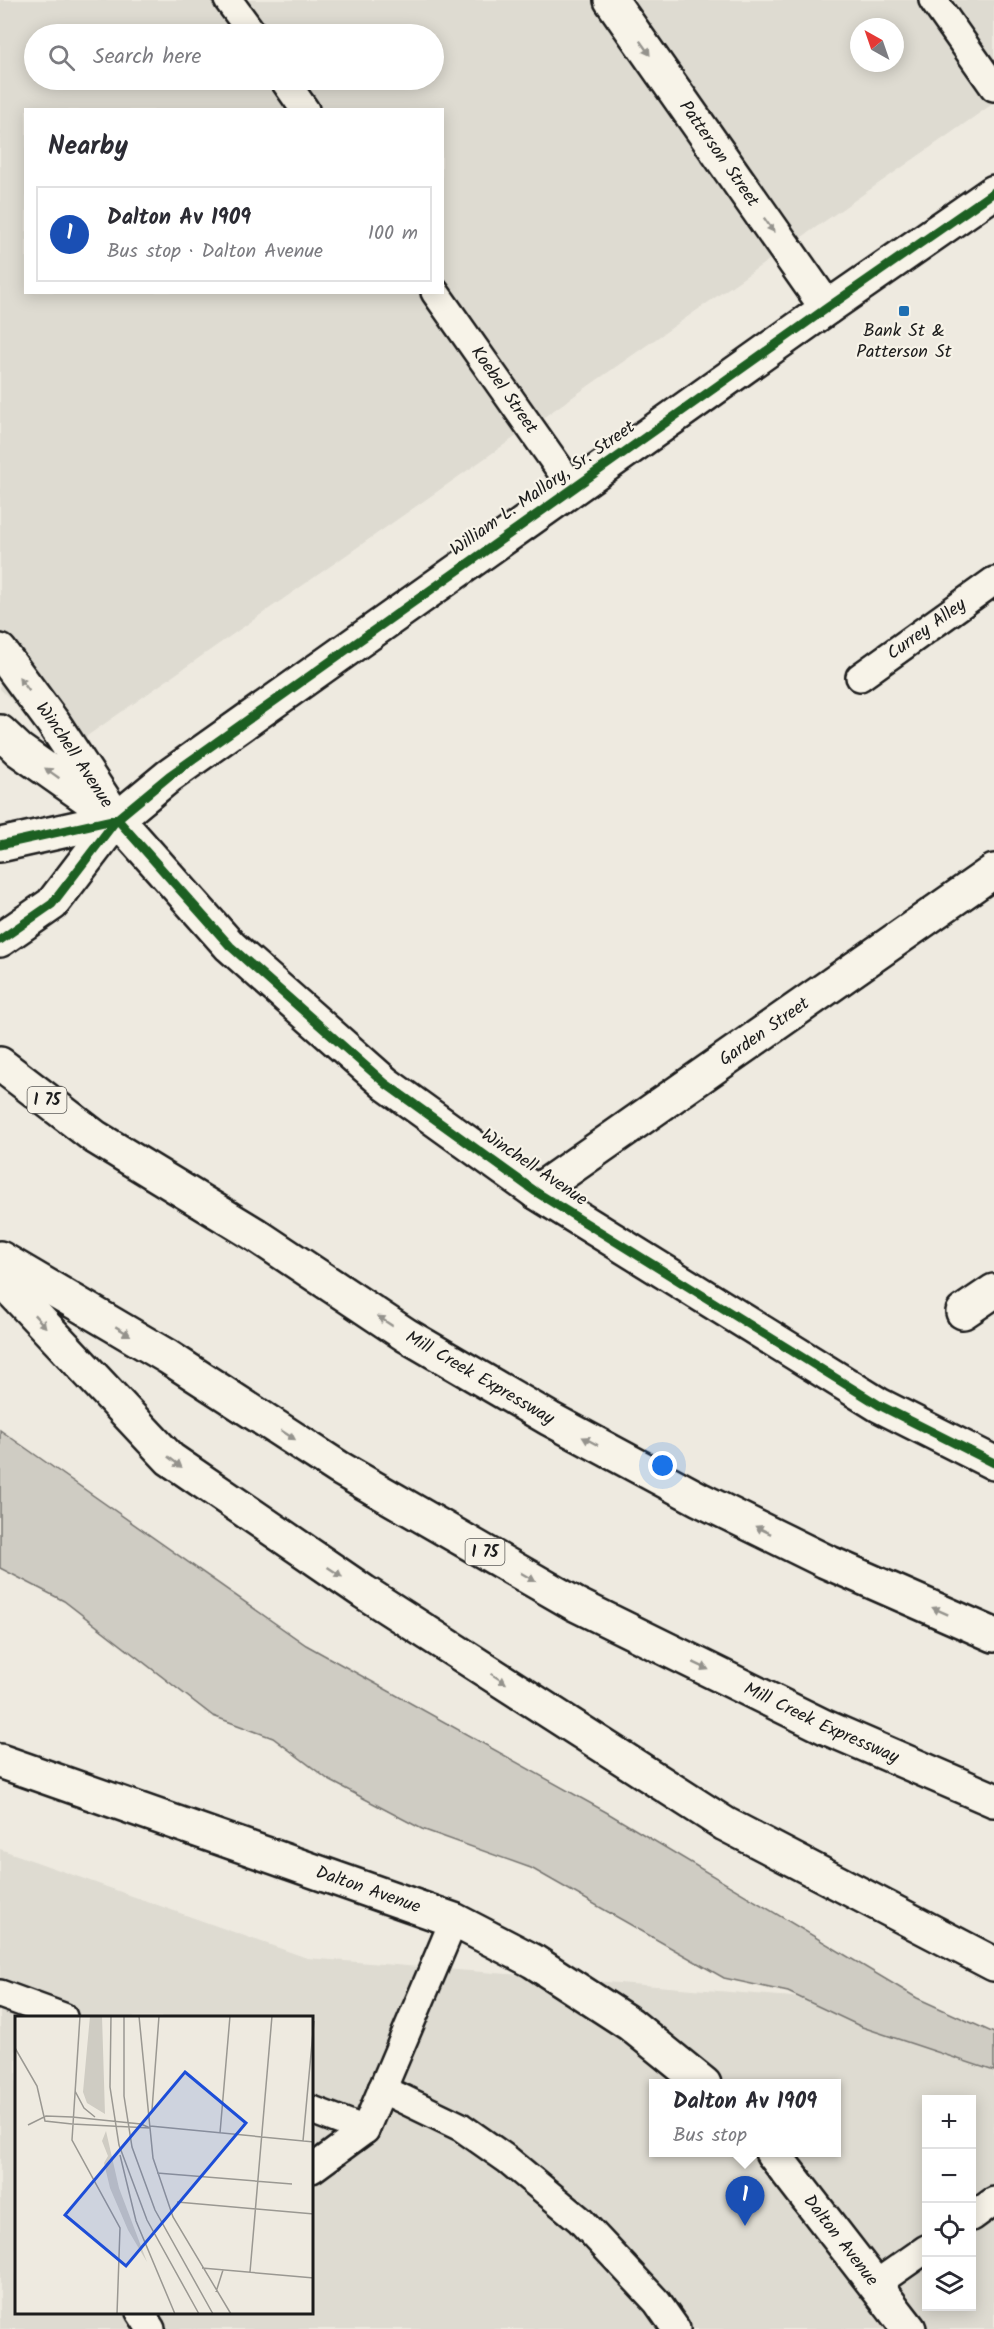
<!DOCTYPE html>
<meta charset="utf-8">
<style>
:root{--surface:#fff;--page:#f2f2f3;--text:#2b2b33;--muted:#7c7c81;--line:#e1e1e2;--accent:#7c3aed}
body{margin:0;font-family:Kalam,sans-serif;background:var(--page);color:var(--text)}
.controls{position:absolute;right:18px;bottom:18px;display:grid;overflow:hidden;border-radius:0px;box-shadow:0 3px 15px #0003}
.controls button{width:54px;height:54px;display:grid;place-items:center;padding:0;border:0;border-bottom:2px solid var(--line);background:var(--surface);color:var(--text);font:30px sans-serif}
.compass{position:absolute;left:850px;top:18px;width:54px;height:54px;border-radius:50%;background:var(--surface);box-shadow:0 3px 15px #0003;rotate:320deg}
.you{position:absolute;left:663px;top:1466px;width:21px;height:21px;margin:-15px;border:4px solid #fff;border-radius:50%;background:#1a73e8;box-shadow:0 0 0 9px #1a73e833}
.badge{display:grid;place-items:center;width:39px;height:39px;border-radius:50%;background:var(--accent);color:#fff;font-size:20px;font-weight:700}
.pin{position:absolute;translate:-50% -50px;filter:drop-shadow(0 2px 3px #0008)}
.pin::after{content:'';position:absolute;top:32px;width:21px;height:18px;background:inherit;clip-path:polygon(0 0,100% 0,50% 100%)}
.popup{position:absolute;left:649px;top:2079px;width:192px;height:78px;box-sizing:border-box;display:grid;place-content:center;border-radius:0px;background:var(--surface);filter:drop-shadow(0 2px 4px #0005);font-size:20px;white-space:nowrap;color:var(--muted)}
.popup b{font-size:22px;color:var(--text)}
.popup::after{content:'';position:absolute;left:50%;top:100%;margin-left:-12px;border:12px solid transparent;border-top-color:var(--surface)}
.list{margin:0;padding:0;list-style:none}
h2{display:flex;justify-content:space-between;align-items:center;height:78px;margin:0;padding:0 24px;font-size:26px}
h2 small{font-size:20px;font-weight:400;color:var(--muted)}
.list li{display:grid;grid-template-columns:39px 1fr auto;gap:18px;align-items:center;box-sizing:border-box;height:96px;margin:0 12px 12px;padding:0 12px;border:2px solid var(--line);border-radius:0px}
.list b{display:block;font-size:22px;white-space:nowrap}
.list p{margin:0;font-size:20px;white-space:nowrap;color:var(--muted)}
.list em{font-size:20px;font-style:normal;color:var(--muted)}
.icon{flex:none;width:33px;height:33px;fill:none;stroke:currentColor;stroke-width:2;stroke-linecap:round;stroke-linejoin:round}
.map{position:relative;flex:none;width:994px;height:2329px;overflow:hidden}
.search{position:absolute;background:var(--surface);box-shadow:0 3px 15px #0003;left:24px;top:24px;width:420px;height:66px;display:flex;align-items:center;gap:15px;box-sizing:border-box;padding:0 21px;border-radius:33px;color:var(--muted);font-size:22px}
.panel{position:absolute;background:var(--surface);box-shadow:0 3px 15px #0003;left:24px;top:108px;width:420px;height:186px;border-radius:0px}
.map>svg:first-child{display:block}
</style>
<div class="map">
<svg width="994" height="2329" viewBox="0 0 994 2329">
<rect width="100%" height="100%" fill="#eeeae0"/>
<filter id="ink" filterUnits="userSpaceOnUse"><feTurbulence type="fractalNoise" baseFrequency=".0167" numOctaves="2"/><feDisplacementMap in="SourceGraphic" scale="12" xChannelSelector="R" yChannelSelector="G"/><feConvolveMatrix kernelMatrix="1 2 1 2 8 2 1 2 1" color-interpolation-filters="sRGB"/></filter>
<g filter="url(#ink)">
<path fill="#dedbd1" fill-rule="evenodd" d="M 0,0 L 994,0 L 994,103 L 64,752 L 0,689 ZM 859,27 L 895,27 L 895,63 L 859,63 ZM 34,34 L 434,34 L 434,80 L 34,80 ZM 26,110 L 442,110 L 442,292 L 26,292 Z
M 0,1849 L 307,1958 L 793,1997 L 931,2039 L 994,2062 L 994,2329 L 0,2329 ZM 16,2017 L 312,2017 L 312,2312 L 16,2312 ZM 654,2084 L 837,2084 L 837,2152 L 654,2152 ZM 926,2100 L 972,2100 L 972,2306 L 926,2306 Z"/>
<path fill="#cfccc3" stroke="#767470" stroke-width="1.5" d="M 0,1430 L 306,1645 L 606,1812 L 917,1998 L 994,2033 L 994,2071 L 862,2027 L 788,1992 L 724,1978 L 531,1868 L 422,1829 L 329,1780 L 273,1738 L 213,1716 L 64,1601 L 0,1568 Z"/>
<g fill="none" stroke-linecap="round" stroke-linejoin="round">
<g stroke="#1c1c1c" stroke-width="32">
<g id="lane">
<path d="M 228,0 L 253,34"/>
<path d="M 933,0 L 994,87"/>
<path d="M 284,80 L 305,110"/>
<path id="s1" d="M 435,292 L 573,488"/>
<path id="s2" d="M 860,677 L 994,581"/>
<path d="M 0,1994 L 63,2017"/>
<path d="M 382,2089 L 461,2127 L 508,2160 L 580,2220 L 657,2302 L 676,2329"/>
<path d="M 312,2110 L 365,2130 L 454,1920"/>
<path d="M 312,2169 L 365,2130"/>
<path d="M 972,2217 L 994,2201"/>
<path d="M 876,2284 L 926,2249"/>
<path d="M 140,2312 L 151,2329"/>
</g>
</g>
<g stroke="#1c1c1c" stroke-width="38">
<g id="street">
<path id="s3" d="M 611,0 L 827,308"/>
<path id="s4" d="M 0,651 L 54,724 L 116,818"/>
<path id="s5" d="M 536,1192 L 994,871"/>
<path d="M 963,1312 L 994,1291"/>
</g>
</g>
<g stroke="#1c1c1c" stroke-width="38">
<g id="secondary">
<path d="M 0,845 L 117,819"/>
<path d="M 0,940 L 52,904 L 117,819 L 169,776 L 827,308 L 994,192"/>
<path id="s6" d="M 0,1761 L 454,1920 L 533,1961 L 630,2024 L 704,2084"/>
<path id="s7" d="M 772,2152 L 909,2329"/>
</g>
</g>
<g stroke="#1c1c1c" stroke-width="38">
<path id="primary" d="M 117,819 L 230,946 L 386,1084 L 536,1192 L 879,1405 L 994,1463"/>
</g>
<g stroke="#1c1c1c" stroke-width="38">
<g id="highway">
<path d="M 0,732 L 19,750 L 117,819"/>
<path id="s8" d="M 0,1064 L 95,1137 L 256,1235 L 406,1335 L 550,1419 L 699,1499 L 825,1561 L 994,1635"/>
<path id="s9" d="M 0,1258 L 168,1357 L 339,1468 L 575,1604 L 825,1727 L 994,1800"/>
<path d="M 0,1278 L 170,1459 L 364,1592 L 725,1824 L 994,1964"/>
</g>
</g>
<use href="#lane" stroke="#f7f3e8" stroke-width="27"/>
<use href="#street" stroke="#f7f3e8" stroke-width="33"/>
<use href="#secondary" stroke="#f7f3e8" stroke-width="33"/>
<use href="#primary" stroke="#f7f3e8" stroke-width="33"/>
<use href="#highway" stroke="#f7f3e8" stroke-width="33"/>
<g stroke="#f7f3e8" stroke-width="13">
<path id="cycleway" d="M 117,819 L 230,946 L 386,1084 L 536,1192 L 879,1405 L 994,1463
M 0,845 L 117,819
M 0,940 L 52,904 L 117,819 L 169,776 L 827,308 L 994,192"/>
</g>
<use href="#cycleway" stroke="#1b5e20" stroke-width="9"/>
</g>
<defs><path id="oneway-solid" d="M-6-.8H1V-3.2L6.5 0L1 3.2V.8H-6Z" transform="scale(1.5)"/></defs>
<g fill="#94928c">
<use href="#oneway-solid" transform="translate(645 48) rotate(55)"/>
<use href="#oneway-solid" transform="translate(769 225) rotate(55)"/>
<use href="#oneway-solid" transform="translate(24 684) rotate(-126)"/>
<use href="#oneway-solid" transform="translate(52 773) rotate(-145)"/>
<use href="#oneway-solid" transform="translate(40 1321) rotate(47)"/>
<use href="#oneway-solid" transform="translate(385 1321) rotate(-146)"/>
<use href="#oneway-solid" transform="translate(123 1331) rotate(31)"/>
<use href="#oneway-solid" transform="translate(288 1435) rotate(33)"/>
<use href="#oneway-solid" transform="translate(590 1441) rotate(-152)"/>
<use href="#oneway-solid" transform="translate(175 1462) rotate(38)"/>
<use href="#oneway-solid" transform="translate(763 1530) rotate(-154)"/>
<use href="#oneway-solid" transform="translate(335 1572) rotate(34)"/>
<use href="#oneway-solid" transform="translate(528 1577) rotate(30)"/>
<use href="#oneway-solid" transform="translate(940 1611) rotate(-156)"/>
<use href="#oneway-solid" transform="translate(701 1666) rotate(26)"/>
<use href="#oneway-solid" transform="translate(499 1679) rotate(33)"/>
</g>
</g>
<rect fill="#1f6fb2" stroke="#f7f3e8" stroke-width="2" x="898" y="305" width="12" height="12" rx="3"/>
<g text-anchor="middle" dominant-baseline="central" stroke-width="4.5" stroke-linejoin="round" paint-order="stroke">
<g fill="#f7f3e8" stroke="#5e5c59" stroke-width="1.5">
<rect x="27.5" y="1087" width="39" height="26" rx="4.5"/>
<rect x="465.5" y="1539" width="39" height="26" rx="4.5"/>
</g>
<g font-size="16" font-weight="bold" fill="#1c1c1c">
<text x="47" y="1100">I 75</text>
<text x="485" y="1552">I 75</text>
</g>
<g font-size="18" fill="#1c1c1c" stroke="#f7f3e8">
<text stroke="none"><textPath href="#s3" startOffset="188">Patterson Street</textPath></text>
<text stroke="none"><textPath href="#s1" startOffset="120">Koebel Street</textPath></text>
<text transform="translate(543 489) rotate(-35)">William L. Mallory, Sr. Street</text>
<text stroke="none"><textPath href="#s2" startOffset="82">Currey Alley</textPath></text>
<text stroke="none"><textPath href="#s4" startOffset="128">Winchell Avenue</textPath></text>
<text stroke="none"><textPath href="#s5" startOffset="279">Garden Street</textPath></text>
<text transform="translate(534 1168) rotate(34)">Winchell Avenue</text>
<text stroke="none"><textPath href="#s8" startOffset="574">Mill Creek Expressway</textPath></text>
<text stroke="none"><textPath href="#s9" startOffset="945">Mill Creek Expressway</textPath></text>
<text stroke="none"><textPath href="#s6" startOffset="390">Dalton Avenue</textPath></text>
<text stroke="none"><textPath href="#s7" startOffset="112">Dalton Avenue</textPath></text>
</g>
<g font-size="18" fill="#1c1c1c" stroke="#f7f3e8">
<text x="904" y="331">Bank St &amp;<tspan x="904" dy="21">Patterson St</tspan></text>
</g>
</g>
<g transform="translate(15 2016)">
<rect width="298" height="298" fill="#eeeae0"/>
<path d="M 75,0 L 87,0 L 90,98 L 72,87 L 68,76 ZM 91,115 L 104,172 L 132,246 L 113,214 L 95,172 L 89,147 L 93,140 L 87,125 Z" fill="#cfccc3"/>
<path fill="none" stroke="#9a9892" stroke-width="1.5" d="M 65,0 L 57,124 L 105,212 L 102,298M 96,0 L 95,71 L 104,129 L 132,204 L 184,298M 109,0 L 109,80 L 117,131 L 140,194 L 198,298M 124,0 L 135,112M 0,32 L 22,70 L 30,105 L 57,108M 60,75 L 69,92 L 80,101M 137,94 L 144,0M 57,101 L 126,108 L 135,112M 57,108 L 135,112M 13,109 L 31,100 L 57,101M 135,110 L 299,126M 135,112 L 138,142 L 158,201 L 216,298M 205,117 L 215,0M 288,125 L 299,5M 105,139 L 121,205 L 160,298M 142,157 L 277,168M 162,186 L 299,198M 187,252 L 299,262M 235,256 L 257,0M 201,276 L 208,254"/>
<path fill="#1d4ed8" fill-opacity="0.15" stroke="#1d4ed8" stroke-width="3" d="M 170,56 L 231,107 L 111,250 L 50,199 Z"/>
<rect width="298" height="298" fill="none" stroke="#1c1c1c" stroke-width="3"/>
</g>
</svg>
<div class="controls">
<button>+</button>
<button>−</button>
<button><svg class="icon" aria-label="locate" viewBox="0 0 24 24"><circle cx="12" cy="12" r="6"/><path d="M12 2v4M12 18v4M2 12h4M18 12h4"/></svg></button>
<button><svg class="icon" aria-label="layers" viewBox="0 0 24 24"><path d="M12 4l9 5-9 5-9-5zM3 14l9 5 9-5"/></svg></button>
</div>
<svg class="compass" viewBox="-18 -18 36 36"><path d="M0-13l5 13h-10z" fill="#e53935"/><path d="M0 13l5-13h-10z" fill="#7c7c81"/></svg>
<div class="you"></div>
<div class="pin badge" style="left:745px;top:2226px;background:#1a4fb4">1</div>
<div class="popup"><b>Dalton Av 1909</b>Bus stop</div>
<div class="search"><svg class="icon" aria-label="search" viewBox="0 0 24 24"><circle cx="10" cy="10" r="6"/><path d="M15 15l6 6"/></svg>Search here</div>
<section class="panel">
<h2>Nearby<small></small></h2>
<ul class="list">
<li><span class="badge" style="background:#1a4fb4">1</span><div><b>Dalton Av 1909</b><p>Bus stop · Dalton Avenue</p></div><em>100 m</em></li>
</ul>
</section>
</div>
